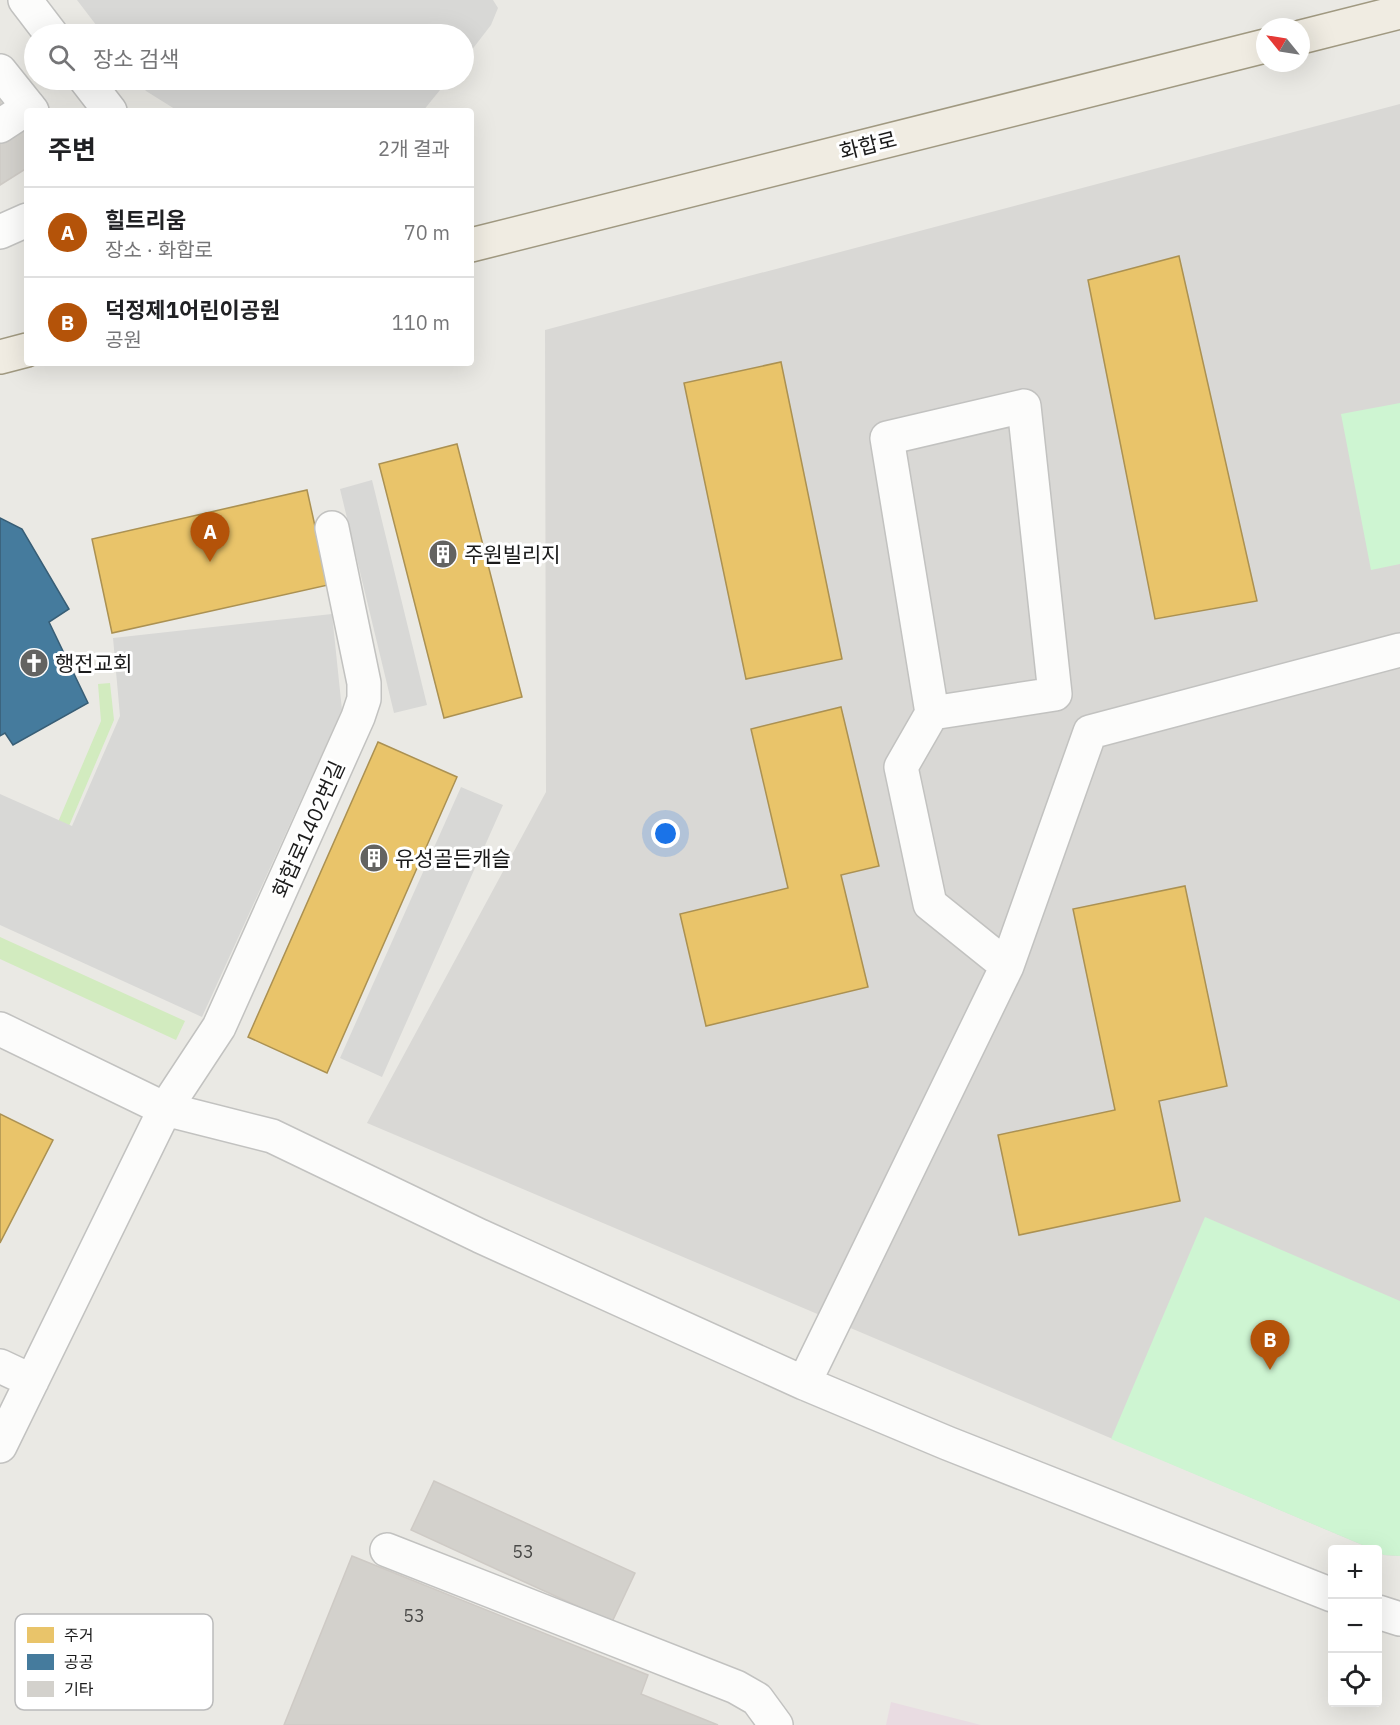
<!DOCTYPE html>
<html lang="ko">
<meta charset="utf-8">
<style>
:root{--surface:#fff;--page:#f2f2f2;--text:#202124;--muted:#757577;--line:#e0e0e0;--accent:#b45309}
body{margin:0;font-family:"IBM Plex Sans","Noto Sans KR",sans-serif;background:var(--page);color:var(--text)}
.controls{position:absolute;right:18px;bottom:18px;display:grid;overflow:hidden;border-radius:6px;box-shadow:0 6px 24px #0002}
.controls button{width:54px;height:54px;display:grid;place-items:center;padding:0;border:0;border-bottom:2px solid var(--line);background:var(--surface);color:var(--text);font:30px sans-serif}
.compass{position:absolute;left:1256px;top:18px;width:54px;height:54px;border-radius:50%;background:var(--surface);box-shadow:0 6px 24px #0002;rotate:300deg}
.you{position:absolute;left:666px;top:834px;width:21px;height:21px;margin:-15px;border:4px solid #fff;border-radius:50%;background:#1a73e8;box-shadow:0 0 0 9px #1a73e833}
.badge{display:grid;place-items:center;width:39px;height:39px;border-radius:50%;background:var(--accent);color:#fff;font-size:20px;font-weight:700}
.pin{position:absolute;translate:-50% -50px;filter:drop-shadow(0 2px 3px #0008)}
.pin::after{content:'';position:absolute;top:32px;width:21px;height:18px;background:inherit;clip-path:polygon(0 0,100% 0,50% 100%)}
.list{margin:0;padding:0;list-style:none}
h2{display:flex;justify-content:space-between;align-items:center;height:78px;margin:0;padding:0 24px;font-size:26px}
h2 small{font-size:20px;font-weight:400;color:var(--muted)}
.list li{display:grid;grid-template-columns:39px 1fr auto;gap:18px;align-items:center;box-sizing:border-box;height:90px;padding:0 24px;border-top:2px solid var(--line)}
.list b{display:block;font-size:22px;white-space:nowrap}
.list p{margin:0;font-size:20px;white-space:nowrap;color:var(--muted)}
.list em{font-size:20px;font-style:normal;color:var(--muted)}
.icon{flex:none;width:33px;height:33px;fill:none;stroke:currentColor;stroke-width:2;stroke-linecap:round;stroke-linejoin:round}
.map{position:relative;flex:none;width:1400px;height:1725px;overflow:hidden}
.search{position:absolute;background:var(--surface);box-shadow:0 6px 24px #0002;left:24px;top:24px;width:450px;height:66px;display:flex;align-items:center;gap:15px;box-sizing:border-box;padding:0 21px;border-radius:33px;color:var(--muted);font-size:22px}
.panel{position:absolute;background:var(--surface);box-shadow:0 6px 24px #0002;left:24px;top:108px;width:450px;height:258px;border-radius:6px}
.map>svg:first-child{display:block}
</style>
<div class="map">
<svg width="1400" height="1725" viewBox="0 0 1400 1725">
<rect width="100%" height="100%" fill="#eae9e4"/>
<path fill="#d9d8d5" d="M 1400,104 L 1400,1556 L 1384,1555 L 1378,1552 L 1378,1550 L 1372,1549 L 367,1123 L 546,792 L 545,330 Z"/>
<path fill="#e9dce2" d="M 891,1702 L 981,1725 L 886,1725 Z"/>
<path fill="#d2ebbf" d="M 110,683 L 114,720 L 55,859 L 44,855 L 101,721 L 98,684 Z
M 0,937 L 185,1021 L 176,1040 L 0,959 Z"/>
<path fill="#cef5d2" d="M 1400,403 L 1400,564 L 1371,570 L 1341,414 Z
M 1205,1217 L 1400,1301 L 1400,1556 L 1384,1555 L 1378,1552 L 1378,1550 L 1372,1549 L 1111,1439 Z"/>
<path fill="#d8d8d6" d="M 77,0 L 493,0 L 498,8 L 491,25 L 464,60 L 464,34 L 103,34 Z
M 137,80 L 448,80 L 423,111 L 178,111 L 146,91 Z
M 372,480 L 427,705 L 394,713 L 340,489 Z
M 332,614 L 342,710 L 202,1017 L 0,925 L 0,794 L 72,826 L 120,716 L 113,638 Z
M 461,787 L 503,805 L 382,1077 L 340,1058 Z"/>
<path fill="#e9c46a" stroke="#ab9152" stroke-width="1.5" d="M 1179,256 L 1257,601 L 1155,619 L 1088,280 Z
M 781,362 L 842,659 L 746,679 L 684,383 Z
M 457,444 L 522,697 L 444,718 L 379,464 Z
M 307,490 L 328,585 L 112,633 L 92,539 Z
M 841,707 L 879,866 L 841,875 L 868,987 L 706,1026 L 680,914 L 788,888 L 751,729 Z
M 378,742 L 457,777 L 327,1073 L 248,1037 Z
M 1185,886 L 1227,1086 L 1159,1101 L 1180,1201 L 1019,1235 L 998,1135 L 1115,1110 L 1073,909 Z
M 0,1114 L 53,1140 L 0,1243 Z"/>
<path fill="#457b9d" stroke="#385e76" stroke-width="1.5" d="M 0,518 L 22,529 L 69,609 L 49,622 L 88,703 L 13,745 L 5,733 L 0,736 Z"/>
<path fill="#d3d1cc" stroke="#cecac5" stroke-width="1.5" d="M 0,85 L 27,130 L 27,168 L 0,185 Z
M 434,1481 L 635,1573 L 612,1622 L 411,1530 Z
M 352,1556 L 648,1675 L 641,1694 L 718,1725 L 284,1725 Z"/>
<g fill="none" stroke-linecap="round" stroke-linejoin="round">
<g stroke="#c2c2c0" stroke-width="36">
<path id="minor" d="M 25,0 L 51,34
M 0,71 L 32,111
M 86,80 L 110,111
M 0,126 L 29,107
M 0,232 L 27,220
M 932,713 L 1055,694 L 1024,406 L 887,438 L 932,713 L 901,767 L 930,904 L 1007,966
M 0,1029 L 165,1109 L 272,1136 L 480,1236 L 804,1383 L 947,1443 L 1332,1595
M 0,1366 L 32,1381
M 804,1383 L 1007,966 L 1090,732 L 1400,650
M 0,1446 L 165,1109 L 219,1027 L 358,717 L 364,699 L 364,683 L 332,528
M 387,1550 L 736,1687 L 757,1699 L 776,1725
M 1378,1612 L 1400,1619"/>
</g>
<g stroke="#a09981" stroke-width="36">
<path id="major" d="M 1301,37 L 1400,12
M 471,245 L 1265,46
M 0,357 L 27,350"/>
</g>
<use href="#minor" stroke="#fcfcfb" stroke-width="33"/>
<use href="#major" stroke="#f0ece2" stroke-width="33"/>
</g>
<defs>
<g id="building-disc" transform="scale(1.5)"><circle r="9.5" fill="#636361" stroke="#fff"/><path d="M-4-6H4V6H1V3H-1V6H-4ZM-2.5-4.3h1.7v1.8h-1.7ZM.8-4.3h1.7v1.8H.8ZM-2.5-1h1.7V.8h-1.7ZM.8-1h1.7V.8H.8Z" fill="#fff"/></g>
<g id="church-disc" transform="scale(1.5)"><circle r="9.5" fill="#636361" stroke="#fff"/><path d="M-1.2-6h2.4v3.5h3.3v2.4h-3.3V6h-2.4V-.1h-3.3v-2.4h3.3Z" fill="#fff"/></g>
</defs>
<g fill-rule="evenodd">
<use href="#building-disc" x="443" y="554"/>
<use href="#church-disc" x="34" y="663"/>
<use href="#building-disc" x="374" y="858"/>
</g>
<g text-anchor="middle" dominant-baseline="central" stroke-width="6" stroke-linejoin="round" paint-order="stroke">
<g font-size="18" fill="#4a4a48">
<text x="523" y="1551">53</text>
<text x="414" y="1615">53</text>
</g>
<g font-size="21" fill="#1b1b1b" stroke="#fff">
<text transform="translate(868 145) rotate(-14)">화합로</text>
<text transform="translate(308 829) rotate(-66)">화합로1402번길</text>
</g>
<g font-size="21" fill="#1b1b1b" stroke="#fff" text-anchor="start">
<text x="464" y="554">주원빌리지</text>
<text x="55" y="663">행전교회</text>
<text x="395" y="858">유성골든캐슬</text>
</g>
</g>
<rect x="15" y="1614" width="198" height="96" rx="9" fill="#fff" stroke="#bbb" stroke-width="1.5"/>
<rect x="27" y="1627" width="27" height="16" fill="#e9c46a"/>
<rect x="27" y="1654" width="27" height="16" fill="#457b9d"/>
<rect x="27" y="1681" width="27" height="16" fill="#d3d1cc"/>
<g font-size="16" fill="#1b1b1b">
<text x="64" y="1641">주거</text>
<text x="64" y="1668">공공</text>
<text x="64" y="1695">기타</text>
</g>
</svg>
<div class="controls">
<button>+</button>
<button>−</button>
<button><svg class="icon" aria-label="locate" viewBox="0 0 24 24"><circle cx="12" cy="12" r="6"/><path d="M12 2v4M12 18v4M2 12h4M18 12h4"/></svg></button>
</div>
<svg class="compass" viewBox="-18 -18 36 36"><path d="M0-13l5 13h-10z" fill="#e53935"/><path d="M0 13l5-13h-10z" fill="#757577"/></svg>
<div class="you"></div>
<div class="pin badge" style="left:210px;top:562px">A</div>
<div class="pin badge" style="left:1270px;top:1370px">B</div>
<div class="search"><svg class="icon" aria-label="search" viewBox="0 0 24 24"><circle cx="10" cy="10" r="6"/><path d="M15 15l6 6"/></svg>장소 검색</div>
<section class="panel">
<h2>주변<small>2개 결과</small></h2>
<ul class="list">
<li><span class="badge">A</span><div><b>힐트리움</b><p>장소 · 화합로</p></div><em>70 m</em></li>
<li><span class="badge">B</span><div><b>덕정제1어린이공원</b><p>공원</p></div><em>110 m</em></li>
</ul>
</section>
</div>
